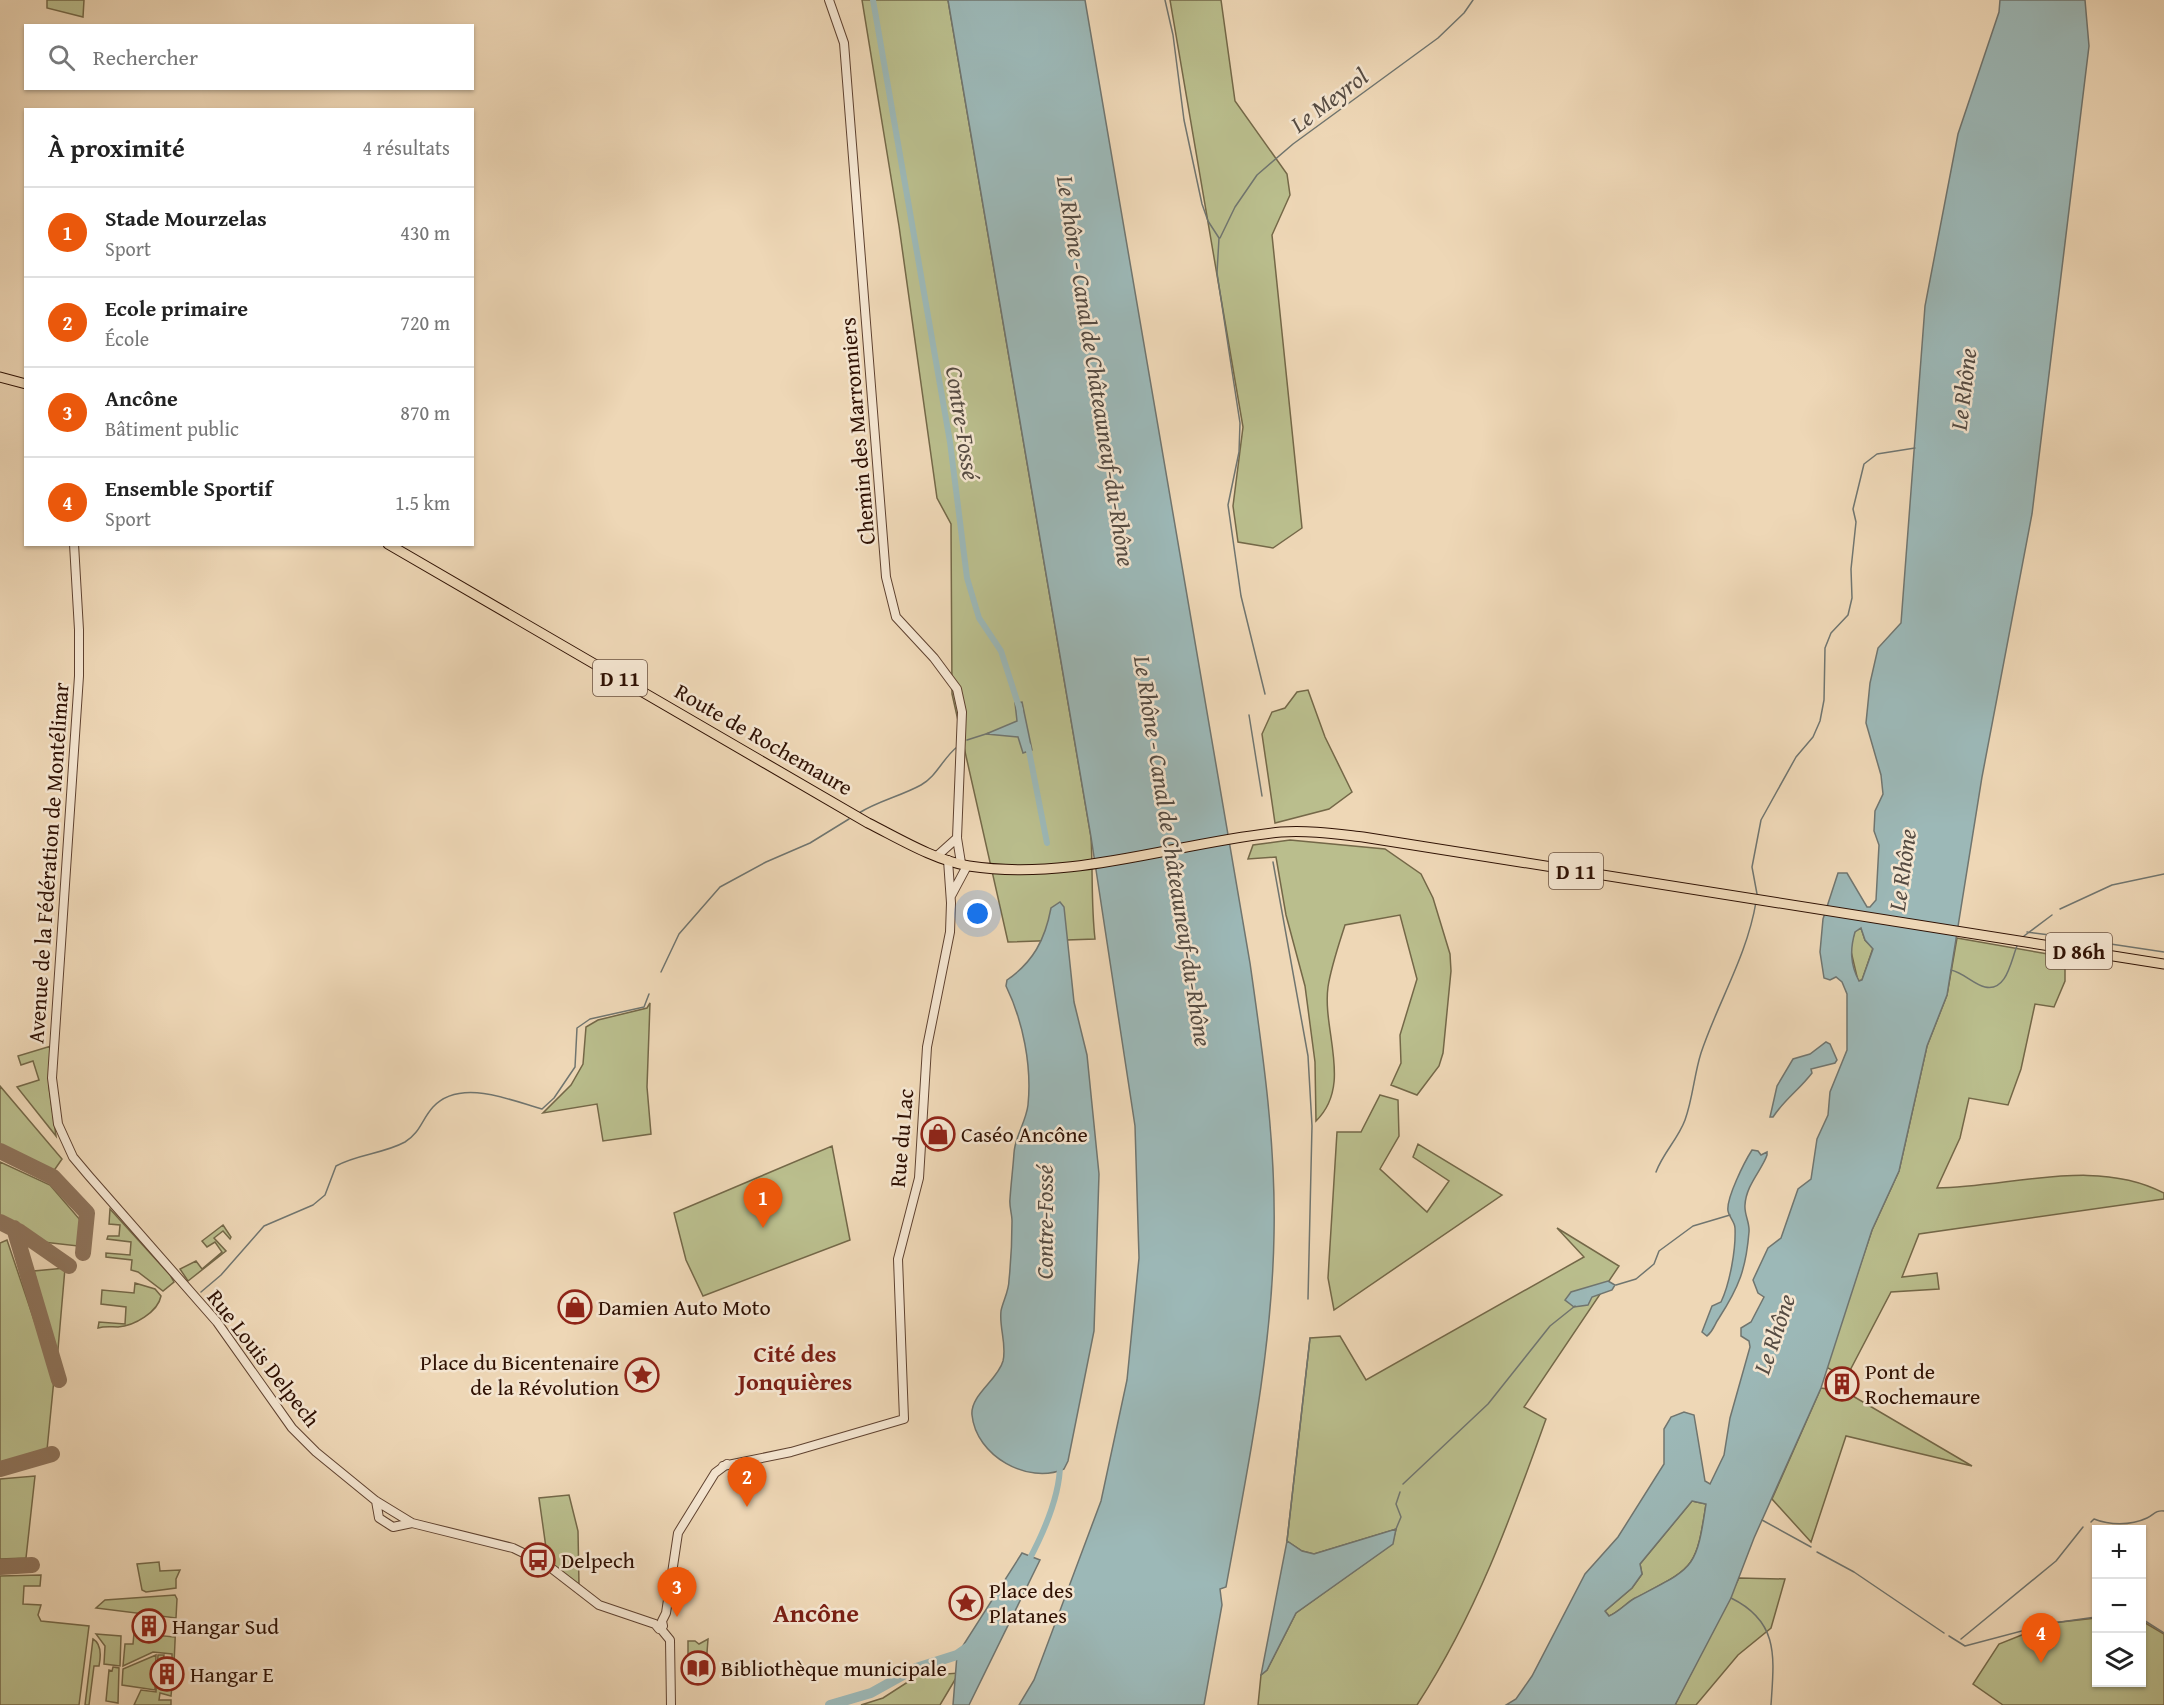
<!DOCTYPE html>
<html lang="fr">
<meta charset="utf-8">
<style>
:root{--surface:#fff;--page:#f2f2f2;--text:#222;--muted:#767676;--line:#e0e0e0;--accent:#ea580c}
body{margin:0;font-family:"Gentium Book Plus",serif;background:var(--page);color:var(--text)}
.controls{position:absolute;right:18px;bottom:18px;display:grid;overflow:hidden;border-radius:0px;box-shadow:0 2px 4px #0004}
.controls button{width:54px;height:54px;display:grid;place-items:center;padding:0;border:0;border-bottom:2px solid var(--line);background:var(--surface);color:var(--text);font:30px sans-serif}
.you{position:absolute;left:978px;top:914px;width:21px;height:21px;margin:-15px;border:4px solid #fff;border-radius:50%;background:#1a73e8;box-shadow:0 0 0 9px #1a73e833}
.badge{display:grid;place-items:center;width:39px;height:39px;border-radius:50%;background:var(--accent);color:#fff;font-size:20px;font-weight:700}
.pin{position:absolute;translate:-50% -50px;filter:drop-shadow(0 2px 3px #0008)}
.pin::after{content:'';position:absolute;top:32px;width:21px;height:18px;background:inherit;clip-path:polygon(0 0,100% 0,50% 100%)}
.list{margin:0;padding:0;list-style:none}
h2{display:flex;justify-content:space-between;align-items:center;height:78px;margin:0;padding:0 24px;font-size:26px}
h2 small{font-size:20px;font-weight:400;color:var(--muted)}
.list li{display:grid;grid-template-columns:39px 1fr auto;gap:18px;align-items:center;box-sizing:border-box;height:90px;padding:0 24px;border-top:2px solid var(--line)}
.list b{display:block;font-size:22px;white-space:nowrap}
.list p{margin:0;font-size:20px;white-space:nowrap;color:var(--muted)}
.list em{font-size:20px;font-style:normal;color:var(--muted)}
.icon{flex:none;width:33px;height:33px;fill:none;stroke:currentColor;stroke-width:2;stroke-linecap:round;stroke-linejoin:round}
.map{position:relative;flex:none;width:2164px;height:1705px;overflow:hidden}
.search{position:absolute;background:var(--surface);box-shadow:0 2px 4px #0004;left:24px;top:24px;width:450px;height:66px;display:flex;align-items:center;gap:15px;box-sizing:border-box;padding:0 21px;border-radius:0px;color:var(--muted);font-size:22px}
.panel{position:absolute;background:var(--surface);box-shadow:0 2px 4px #0004;left:24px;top:108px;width:450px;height:438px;border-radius:0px}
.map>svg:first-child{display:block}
</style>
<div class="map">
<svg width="2164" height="1705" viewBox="0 0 2164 1705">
<rect width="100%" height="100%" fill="#eed7b6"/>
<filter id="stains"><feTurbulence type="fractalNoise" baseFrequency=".00333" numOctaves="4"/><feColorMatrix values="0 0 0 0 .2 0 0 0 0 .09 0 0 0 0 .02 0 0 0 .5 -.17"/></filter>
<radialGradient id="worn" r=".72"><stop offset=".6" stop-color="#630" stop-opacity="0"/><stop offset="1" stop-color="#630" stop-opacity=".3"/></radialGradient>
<path fill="#babe8d" stroke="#746848" stroke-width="1.5" d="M 47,0 L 84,0 L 83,17 L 47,8 Z
M 862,0 L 948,0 L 1091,837 C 1093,871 1091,904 1095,939 L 1008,942 L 952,694 L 951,524 L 937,498 L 899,226 Z
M 1170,0 L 1221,0 L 1235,101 L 1287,174 L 1290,195 L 1272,235 L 1302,528 L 1273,548 L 1238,542 L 1233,506 L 1243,427 Z
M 1308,690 L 1325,737 L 1352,792 L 1329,809 L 1275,823 L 1262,734 L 1272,712 L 1285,708 L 1297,692 Z
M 1290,840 L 1385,849 L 1421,874 L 1433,898 L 1450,954 L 1451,971 L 1443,1053 L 1439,1066 L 1417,1095 L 1391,1085 L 1401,1063 L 1400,1035 L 1417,979 L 1400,915 L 1345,925 C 1339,944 1331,967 1328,987 C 1322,1031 1353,1085 1316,1121 L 1315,1062 L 1305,986 L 1286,915 L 1276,857 L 1248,859 L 1253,845 Z
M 1861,928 L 1865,940 L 1873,948 L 1862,980 L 1858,981 L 1850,947 L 1855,931 Z
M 1957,938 L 2065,957 L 2065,981 L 2054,1007 L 2035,1004 L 2021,1069 L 2008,1105 L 1969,1098 L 1960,1138 L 1937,1188 C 2011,1187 2095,1157 2164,1193 L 2164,1199 L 1919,1234 L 1902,1277 L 1937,1273 L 1939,1289 L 1891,1292 L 1846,1378 L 1826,1367 L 1872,1230 L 1899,1171 L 1927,1046 L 1947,995 Z
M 650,1003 L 647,1087 L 651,1134 L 603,1141 L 597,1104 L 543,1113 L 571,1085 L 583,1064 L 586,1027 L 598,1020 L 647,1008 Z
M 51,1046 L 49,1087 L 56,1136 L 17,1087 L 39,1080 L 33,1061 L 21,1065 L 18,1056 Z
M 0,1086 L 62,1159 L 53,1172 L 0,1144 Z
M 1380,1095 L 1398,1100 L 1399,1136 L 1380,1169 L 1427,1212 L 1449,1181 L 1413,1157 L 1418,1144 L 1502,1195 L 1334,1310 L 1328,1278 L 1337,1132 L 1361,1132 Z
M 832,1146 L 850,1240 L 703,1296 L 686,1260 L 674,1213 Z
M 0,1162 L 50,1185 L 81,1221 L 78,1246 L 43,1242 L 18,1225 L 0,1217 Z
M 110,1209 L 170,1275 L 174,1282 L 163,1291 L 138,1272 L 131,1270 L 132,1260 L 106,1257 L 106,1253 L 130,1255 L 131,1242 L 107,1239 L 108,1236 L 119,1236 L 120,1225 L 109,1224 Z
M 223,1225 L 231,1237 L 230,1239 L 223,1231 L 214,1238 L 226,1251 L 188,1281 L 180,1269 L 196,1261 L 202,1269 L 222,1252 L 215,1242 L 207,1247 L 202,1241 Z
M 1557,1228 L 1619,1266 L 1524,1407 L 1546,1419 C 1510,1520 1476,1614 1417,1705 L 1258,1705 L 1261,1675 L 1267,1670 L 1296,1613 L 1392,1544 L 1396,1529 L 1314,1554 L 1302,1551 L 1287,1541 L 1310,1338 L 1340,1336 L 1366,1380 L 1584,1257 Z
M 7,1240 L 54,1379 L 47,1450 L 0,1462 L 0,1243 Z
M 65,1268 L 57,1361 L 34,1271 Z
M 135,1283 L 155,1289 L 161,1296 C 158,1312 134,1326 118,1327 C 111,1327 105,1326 98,1328 L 99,1322 L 125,1324 L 126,1307 L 101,1304 L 102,1290 L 134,1293 Z
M 1821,1388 L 1846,1392 L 1972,1466 L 1846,1436 L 1811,1542 L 1772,1499 Z
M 35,1476 L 26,1558 L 0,1559 L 0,1479 Z
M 569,1495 L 578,1531 L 579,1586 L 548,1562 L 539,1498 Z
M 1692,1501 L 1706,1504 C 1696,1570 1694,1567 1636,1598 C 1626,1603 1619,1612 1609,1616 L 1605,1611 L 1632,1588 L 1642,1574 L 1640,1564 Z
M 159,1562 L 160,1571 L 180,1570 L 176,1579 L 176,1588 L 146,1592 L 142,1590 L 137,1564 Z
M 41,1575 L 40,1586 L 24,1586 L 23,1604 L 41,1605 L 38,1615 L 41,1621 L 89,1626 L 79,1705 L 0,1705 L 0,1576 Z
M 1739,1578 L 1785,1579 L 1771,1628 L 1738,1655 L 1696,1705 L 1675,1705 Z
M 175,1595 L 177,1599 L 176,1618 L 96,1608 L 105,1600 Z
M 2096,1618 L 2096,1682 L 2142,1682 L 2142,1621 L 2164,1634 L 2164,1705 L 2003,1705 L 1973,1684 L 1999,1644 L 2052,1623 Z
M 176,1620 L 174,1664 L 172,1663 L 172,1654 L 153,1652 L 123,1666 L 125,1644 L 133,1644 L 134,1633 L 174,1637 Z
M 96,1634 L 121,1636 L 120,1666 L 104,1664 L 105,1646 Z
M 93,1639 C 102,1644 101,1656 99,1666 L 94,1666 L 89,1705 L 85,1705 Z
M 708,1639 L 706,1666 L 690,1667 L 692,1658 L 688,1657 L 688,1641 L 695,1641 L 699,1644 Z
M 156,1655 L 155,1690 L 122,1685 L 123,1669 Z
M 158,1655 L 164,1655 L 161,1685 L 172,1686 L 171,1696 L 160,1693 L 159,1700 L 171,1700 L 171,1705 L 134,1705 L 141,1690 L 156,1692 Z
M 113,1667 L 119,1668 L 118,1703 L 106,1701 L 109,1670 L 112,1671 Z
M 959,1673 L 940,1705 L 861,1705 L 883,1698 L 917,1676 Z"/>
<path fill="#9cb8b7" stroke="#70756f" stroke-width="1.5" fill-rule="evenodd" d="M 948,0 L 1085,0 L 1250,963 C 1263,1054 1276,1144 1274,1235 C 1272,1354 1247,1471 1226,1587 L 1220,1589 L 1222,1605 L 1204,1705 L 1019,1705 L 1034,1680 L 1101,1501 L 1127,1380 L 1139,1258 L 1135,1126 L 1091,837 Z
M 2000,0 L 2085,0 L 2089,46 L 2032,514 L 1982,777 L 1947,995 L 1927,1046 L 1899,1171 L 1872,1230 L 1821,1388 L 1754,1538 L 1731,1598 L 1675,1705 L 1506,1705 L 1516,1699 L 1532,1676 L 1585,1574 L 1618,1537 L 1664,1464 L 1664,1429 L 1671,1417 L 1684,1412 L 1694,1415 L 1705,1481 L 1710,1484 L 1724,1455 L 1730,1418 L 1750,1347 L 1749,1341 L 1741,1336 L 1741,1328 L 1751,1322 L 1764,1297 L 1758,1293 L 1753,1280 L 1768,1248 L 1781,1238 L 1798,1189 L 1811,1179 L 1817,1139 L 1828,1115 L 1830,1092 L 1847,1050 L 1847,994 L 1842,982 L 1836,977 L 1830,980 L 1824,978 L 1820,952 L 1823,919 L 1838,873 L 1847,873 L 1867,907 L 1870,907 L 1876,900 L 1879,845 L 1874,831 L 1875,811 L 1883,794 L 1881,775 L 1866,723 L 1870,683 L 1878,648 L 1901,623 L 1925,306 L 1958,134 L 1999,12 ZM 1861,928 L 1865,940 L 1873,949 L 1862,980 L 1859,981 C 1850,964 1850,949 1855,932 ZM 1692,1501 L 1706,1504 C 1696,1571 1694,1567 1635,1598 C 1626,1603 1619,1612 1609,1616 L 1605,1611 L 1632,1588 L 1642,1574 L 1640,1564 Z
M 1022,702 L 1032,750 L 1023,753 L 1018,737 L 986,734 L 1017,721 L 1015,703 Z
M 1060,902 L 1064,907 L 1074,1002 L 1087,1055 L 1099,1174 L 1094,1331 L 1068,1461 L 1064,1469 C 1028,1485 976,1456 972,1415 C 970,1395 998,1380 1003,1361 C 1007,1344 999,1328 1001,1311 C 1003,1301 1009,1291 1009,1280 C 1011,1261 1012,1241 1012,1221 C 1012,1214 1009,1206 1010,1199 C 1011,1183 1013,1168 1014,1153 C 1015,1136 1026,1122 1028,1105 C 1032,1066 1023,1021 1006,986 L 1007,980 C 1033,962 1045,940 1051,908 Z
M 1826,1042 L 1830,1044 L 1837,1060 L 1835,1063 L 1811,1069 L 1812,1073 C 1800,1089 1784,1100 1773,1117 L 1770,1117 L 1777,1086 L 1793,1059 L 1810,1054 Z
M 1752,1150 L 1758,1151 L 1761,1155 L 1767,1152 L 1767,1155 C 1762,1170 1746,1185 1745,1205 C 1744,1214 1750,1223 1749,1232 C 1746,1269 1739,1287 1719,1318 C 1714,1325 1714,1330 1707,1336 L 1702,1332 L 1712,1306 L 1721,1302 C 1730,1283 1736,1249 1735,1228 C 1735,1222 1729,1217 1728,1211 C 1726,1198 1745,1161 1752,1150 Z
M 1608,1281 L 1615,1285 L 1612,1290 L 1592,1297 L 1588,1305 L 1574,1307 L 1565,1300 L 1571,1292 Z
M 1396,1529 L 1393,1544 L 1296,1613 L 1267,1670 L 1261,1675 L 1287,1541 L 1302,1551 L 1314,1554 Z
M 1022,1553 L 1040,1560 L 969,1705 L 953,1705 L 957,1655 Z"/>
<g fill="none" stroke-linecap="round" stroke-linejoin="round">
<path stroke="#70756f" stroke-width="1.5" d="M 1165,0 L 1173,35 L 1184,120 L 1202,204 L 1208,221 L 1219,238 L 1217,273 L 1240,423 L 1239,452 L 1228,505 L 1241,596 L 1265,694
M 1220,238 L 1235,207 L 1257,175 L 1293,144 L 1438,38 L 1464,13 L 1473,0
M 1249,715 L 1262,796
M 967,740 L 989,733
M 859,813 C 878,801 901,796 921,785 C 937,776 943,758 957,747
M 1273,862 L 1308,1056 L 1312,1126 L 1308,1299
M 1757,894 L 1752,867 L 1761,820 L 1796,757 L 1813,737 L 1820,721 L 1824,700 L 1825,648 L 1831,633 L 1848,615 L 1852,598 L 1851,569 L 1856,522 L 1853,509 L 1864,464 L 1877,454 L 1915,448
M 2060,909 L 2112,885 L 2164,874
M 2027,932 L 2050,935
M 2024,936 L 2052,915
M 2064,937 L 2164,952
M 1951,970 C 1964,973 1973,984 1985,987 C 2007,992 2011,960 2017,946
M 661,972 L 679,934 L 720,887 L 766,862 L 810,843 L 849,819
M 1656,1172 C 1663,1153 1678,1139 1685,1120 C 1693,1098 1694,1075 1701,1053 C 1718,1002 1747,956 1756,902
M 1616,1285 L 1636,1279 L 1654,1264 L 1659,1251 L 1693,1226 L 1730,1215
M 201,1292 L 221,1275 L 264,1226 L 313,1205 L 325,1195 L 336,1166 C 357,1154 383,1154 405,1142 C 420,1133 422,1119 433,1107 C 460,1078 510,1100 542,1109 L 554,1098 L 575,1067 L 577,1028 L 590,1019 L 644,1007 L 649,994
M 1403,1484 L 1488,1404 L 1550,1326 L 1575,1306
M 1762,1520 L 1811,1547
M 2091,1522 L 2094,1519 C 2109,1525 2130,1526 2147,1518 C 2154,1515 2155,1510 2164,1511
M 1396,1529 L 1401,1517 L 1396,1504 L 1400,1492
M 1287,1541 L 1310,1338
M 1817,1552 L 1854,1572 L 1944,1633
M 1731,1598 C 1780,1622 1774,1658 1771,1705
M 2142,1619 L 2164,1633
M 2053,1623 L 2096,1617
M 1949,1636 L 1965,1646 L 2041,1626
M 1961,1639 L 2056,1561 L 2083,1527"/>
<path stroke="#9cb8b7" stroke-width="6" d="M 873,0 L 950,442 L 967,578 L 979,618 L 1001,651 L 1020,710
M 1028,746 L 1047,843
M 1028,1562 C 1043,1534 1060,1497 1060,1464"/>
<path stroke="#9cb8b7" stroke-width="10" d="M 1687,1617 L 1710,1575
M 830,1705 L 871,1693 L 916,1668 L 957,1655 L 967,1648"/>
<path stroke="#8e745c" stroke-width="16" d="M 0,1151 L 53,1177 L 87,1213 L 83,1253
M 0,1222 L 20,1232 L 69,1266
M 14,1228 L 59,1380
M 0,1469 L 52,1454
M 0,1567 L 32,1565"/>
<g stroke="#5f4230" stroke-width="10">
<path id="minor" d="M 829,0 L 844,43 L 886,577 L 896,617 L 934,658 L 957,689 L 962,712 L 957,838 L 961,863
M 74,544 L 79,630 L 79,676 L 52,1078 L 58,1124 L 73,1157 L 89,1176 L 217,1322 L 292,1428 L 316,1452 L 376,1501 L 412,1523
M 937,856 L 957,838
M 951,896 L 967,866
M 723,1466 L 791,1452 L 904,1419 L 898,1259 L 919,1178 L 927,1047 L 950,932 L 951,903 L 948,860
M 376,1501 L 379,1518 L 393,1527 L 412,1523 L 513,1548 L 546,1564 L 599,1605 L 655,1624 L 659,1629 L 663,1626 L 662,1621 L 666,1613 L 678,1533 L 715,1473 L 727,1464
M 661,1629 L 670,1640 L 671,1705"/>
</g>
<g stroke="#2f1103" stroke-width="11">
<path id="major" d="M 0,377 L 26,384
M 388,544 L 868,823 C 900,839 934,860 969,866 C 1074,882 1177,842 1281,832 C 1308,830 1336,834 1363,837 L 2164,964"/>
</g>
<use href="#minor" stroke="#f4e5d0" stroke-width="8"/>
<use href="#major" stroke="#eed7b6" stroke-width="9"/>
</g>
<defs>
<g id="shop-ring" transform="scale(1.725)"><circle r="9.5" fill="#f4e5d0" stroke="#8f2418" stroke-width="1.5"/><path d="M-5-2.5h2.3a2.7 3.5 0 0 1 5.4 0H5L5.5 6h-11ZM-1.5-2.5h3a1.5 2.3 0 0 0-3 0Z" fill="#8f2418"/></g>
<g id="sight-ring" transform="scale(1.725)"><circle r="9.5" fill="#f4e5d0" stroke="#8f2418" stroke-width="1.5"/><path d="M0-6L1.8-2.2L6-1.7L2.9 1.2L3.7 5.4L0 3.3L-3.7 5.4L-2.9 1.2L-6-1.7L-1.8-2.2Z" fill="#8f2418"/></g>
<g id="building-ring" transform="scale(1.725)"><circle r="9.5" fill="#f4e5d0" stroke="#8f2418" stroke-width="1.5"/><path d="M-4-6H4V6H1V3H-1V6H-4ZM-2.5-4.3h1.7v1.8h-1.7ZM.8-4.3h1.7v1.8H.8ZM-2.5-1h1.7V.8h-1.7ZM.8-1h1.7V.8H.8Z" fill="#8f2418"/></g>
<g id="bus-ring" transform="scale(1.725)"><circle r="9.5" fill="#f4e5d0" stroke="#8f2418" stroke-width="1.5"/><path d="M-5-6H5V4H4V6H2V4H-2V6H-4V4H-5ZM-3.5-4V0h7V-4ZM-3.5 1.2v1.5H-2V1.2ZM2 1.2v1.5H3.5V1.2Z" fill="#8f2418"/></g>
<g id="library-ring" transform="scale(1.725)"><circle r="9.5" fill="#f4e5d0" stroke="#8f2418" stroke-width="1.5"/><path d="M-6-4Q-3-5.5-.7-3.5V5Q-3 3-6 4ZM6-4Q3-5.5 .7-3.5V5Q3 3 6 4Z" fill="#8f2418"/></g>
</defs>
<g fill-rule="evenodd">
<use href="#shop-ring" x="938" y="1134"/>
<use href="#shop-ring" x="575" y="1307"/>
<use href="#sight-ring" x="642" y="1375"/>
<use href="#building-ring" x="1842" y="1384"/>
<use href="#bus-ring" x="538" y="1560"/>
<use href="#sight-ring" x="966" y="1603"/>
<use href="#building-ring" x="149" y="1626"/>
<use href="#library-ring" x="698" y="1668"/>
<use href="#building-ring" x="167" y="1674"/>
</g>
<g text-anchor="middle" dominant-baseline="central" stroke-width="5" stroke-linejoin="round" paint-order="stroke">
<g fill="#f4e5d0" stroke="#6a5140" stroke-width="1.5">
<rect x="593" y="660" width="54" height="36" rx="4.5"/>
<rect x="1549" y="853" width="54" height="36" rx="4.5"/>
<rect x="2046" y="933" width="66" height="36" rx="4.5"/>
</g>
<g font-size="21" font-weight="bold" fill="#2f1103">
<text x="620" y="678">D 11</text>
<text x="1576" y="871">D 11</text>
<text x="2079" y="951">D 86h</text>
</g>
<g font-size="22" fill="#2f1103" stroke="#f4e5d0">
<text transform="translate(857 431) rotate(-95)">Chemin des Marronniers</text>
<text transform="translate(764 739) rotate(30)">Route de Rochemaure</text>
<text transform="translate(48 863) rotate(-86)">Avenue de la Fédération de Montélimar</text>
<text transform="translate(901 1138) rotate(-85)">Rue du Lac</text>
<text transform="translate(264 1358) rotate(52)">Rue Louis Delpech</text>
</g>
<g font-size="22" fill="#2f1103" stroke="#f4e5d0" text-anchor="start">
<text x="961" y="1134">Caséo Ancône</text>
<text x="598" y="1307">Damien Auto Moto</text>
<text x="619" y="1362" text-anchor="end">Place du Bicentenaire<tspan x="619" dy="25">de la Révolution</tspan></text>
<text x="1865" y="1371">Pont de<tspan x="1865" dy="25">Rochemaure</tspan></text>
<text x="561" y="1560">Delpech</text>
<text x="989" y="1590">Place des<tspan x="989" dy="25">Platanes</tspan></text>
<text x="172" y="1626">Hangar Sud</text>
<text x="721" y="1668">Bibliothèque municipale</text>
<text x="190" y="1674">Hangar E</text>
</g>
<g font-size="24" font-style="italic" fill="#554b42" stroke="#f4e5d0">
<text transform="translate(1329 100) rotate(-37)">Le Meyrol</text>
<text transform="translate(1096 371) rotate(81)">Le Rhône - Canal de Châteauneuf-du-Rhône</text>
<text transform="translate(1963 389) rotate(-83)">Le Rhône</text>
<text transform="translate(963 423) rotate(81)">Contre-Fossé</text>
<text transform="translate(1173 851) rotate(81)">Le Rhône - Canal de Châteauneuf-du-Rhône</text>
<text transform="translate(1902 870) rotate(-82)">Le Rhône</text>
<text transform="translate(1044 1222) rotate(-90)">Contre-Fossé</text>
<text transform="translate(1774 1334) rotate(-71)">Le Rhône</text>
</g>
<g font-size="24" font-weight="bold" fill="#7a1f14" stroke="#f4e5d0">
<text x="795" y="1353">Cité des<tspan x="795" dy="28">Jonquières</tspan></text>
</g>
<g font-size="26" font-weight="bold" fill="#7a1f14" stroke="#f4e5d0">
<text x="816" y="1612">Ancône</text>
</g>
</g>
<rect width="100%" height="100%" filter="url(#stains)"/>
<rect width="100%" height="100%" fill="url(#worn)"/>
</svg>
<div class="controls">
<button>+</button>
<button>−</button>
<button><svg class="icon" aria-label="layers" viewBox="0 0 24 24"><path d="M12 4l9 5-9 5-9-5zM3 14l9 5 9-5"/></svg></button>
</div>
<div class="you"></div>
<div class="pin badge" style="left:763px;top:1228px">1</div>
<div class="pin badge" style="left:747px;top:1507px">2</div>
<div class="pin badge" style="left:677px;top:1617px">3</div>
<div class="pin badge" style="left:2041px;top:1663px">4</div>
<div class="search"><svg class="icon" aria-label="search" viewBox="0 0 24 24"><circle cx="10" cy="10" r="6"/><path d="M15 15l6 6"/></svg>Rechercher</div>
<section class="panel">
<h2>À proximité<small>4 résultats</small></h2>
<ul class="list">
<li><span class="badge">1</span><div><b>Stade Mourzelas</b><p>Sport</p></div><em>430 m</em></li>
<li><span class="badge">2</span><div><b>Ecole primaire</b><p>École</p></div><em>720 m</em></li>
<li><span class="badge">3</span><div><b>Ancône</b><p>Bâtiment public</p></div><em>870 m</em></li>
<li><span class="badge">4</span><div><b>Ensemble Sportif</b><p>Sport</p></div><em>1.5 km</em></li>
</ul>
</section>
</div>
